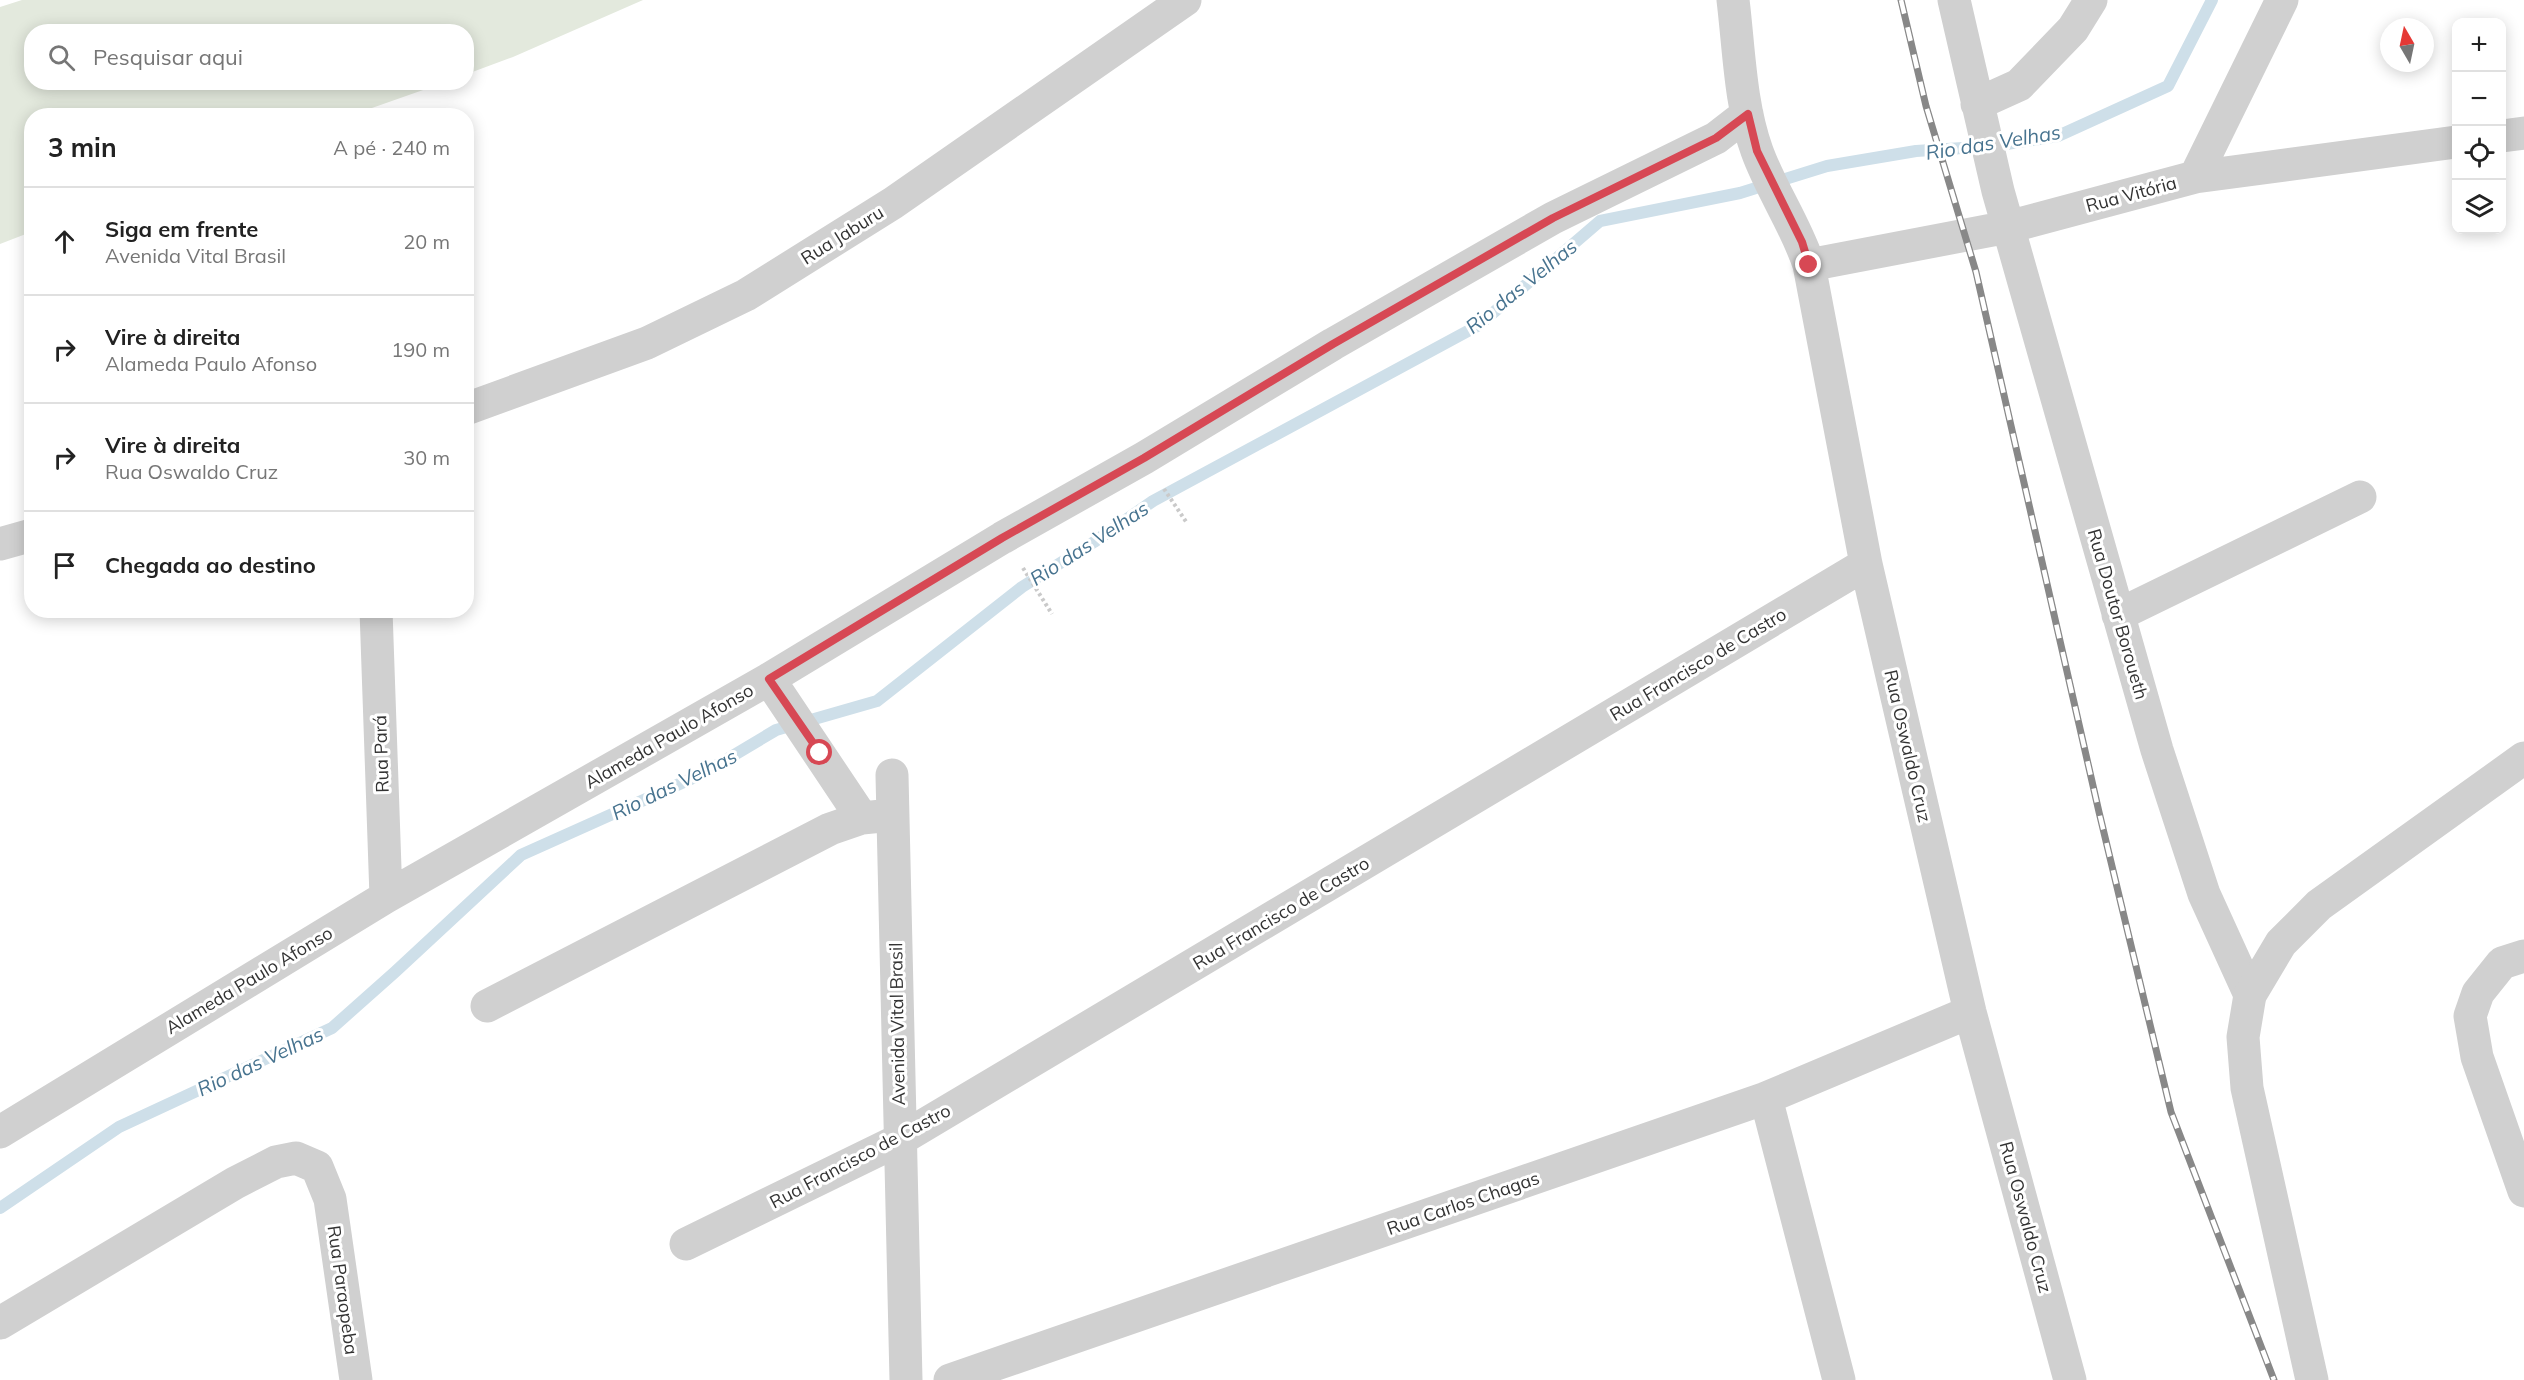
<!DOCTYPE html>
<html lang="pt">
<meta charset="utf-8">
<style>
:root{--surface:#fff;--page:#f6f6f6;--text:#222;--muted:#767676;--line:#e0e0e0}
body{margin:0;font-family:Mulish,sans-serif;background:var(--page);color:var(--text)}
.controls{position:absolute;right:18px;top:18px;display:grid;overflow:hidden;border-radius:12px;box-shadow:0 3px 15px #0003}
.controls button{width:54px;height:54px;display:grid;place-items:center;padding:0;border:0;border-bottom:2px solid var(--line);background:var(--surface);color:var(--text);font:30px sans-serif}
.compass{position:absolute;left:2380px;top:18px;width:54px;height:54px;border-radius:50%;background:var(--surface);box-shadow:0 3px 15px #0003;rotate:351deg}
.stop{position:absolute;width:18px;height:18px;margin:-14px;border:4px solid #d74854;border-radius:50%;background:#fff}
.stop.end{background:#d74854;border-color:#fff;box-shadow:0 2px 6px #0008}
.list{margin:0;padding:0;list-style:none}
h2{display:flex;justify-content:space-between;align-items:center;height:78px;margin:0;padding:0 24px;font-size:26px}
h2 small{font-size:20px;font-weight:400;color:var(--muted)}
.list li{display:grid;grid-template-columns:39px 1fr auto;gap:18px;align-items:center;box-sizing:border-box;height:108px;padding:0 24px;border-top:2px solid var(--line)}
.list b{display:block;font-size:22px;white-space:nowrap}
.list p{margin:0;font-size:20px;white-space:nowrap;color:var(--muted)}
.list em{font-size:20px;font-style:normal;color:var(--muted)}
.icon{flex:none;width:33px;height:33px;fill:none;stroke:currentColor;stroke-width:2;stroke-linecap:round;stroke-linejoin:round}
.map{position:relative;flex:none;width:2524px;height:1380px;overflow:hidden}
.search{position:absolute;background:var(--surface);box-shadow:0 3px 15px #0003;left:24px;top:24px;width:450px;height:66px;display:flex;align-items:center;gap:15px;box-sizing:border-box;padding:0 21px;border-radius:24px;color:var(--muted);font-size:22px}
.panel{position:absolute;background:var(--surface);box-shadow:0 3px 15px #0003;left:24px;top:108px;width:450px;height:510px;border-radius:24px}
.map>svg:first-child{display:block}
</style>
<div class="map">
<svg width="2524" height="1380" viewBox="0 0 2524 1380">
<rect width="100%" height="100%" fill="#fff"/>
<path fill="#e3e9dd" d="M 22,0 L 643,0 L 513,57 L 467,74 L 466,32 L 32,32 L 32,82 L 443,83 L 352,115 L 32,116 L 31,232 L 0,244 L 0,7 Z"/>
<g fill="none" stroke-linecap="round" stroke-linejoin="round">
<path stroke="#cedfe9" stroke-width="12" d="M 0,1208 L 119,1127 L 332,1028 L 395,972 L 521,855 L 704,773 L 776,730 L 877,701 L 1022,587 L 1094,542 L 1153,501 L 1479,325 L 1600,221 L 1740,193 L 1827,166 L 1916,151 L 1994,146 L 2058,136 L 2168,86 L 2212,0"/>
<path stroke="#cacaca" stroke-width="4" stroke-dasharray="3 3" stroke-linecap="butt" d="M 1164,489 L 1187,523
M 1023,568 L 1052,614"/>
<path stroke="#d0d0d0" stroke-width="33" d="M 1733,0 C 1739,49 1740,104 1757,151 C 1771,190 1796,225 1809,265 L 1866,564 L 1970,1012 L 2070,1380
M 1954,0 L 1998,191 L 2157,750 L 2204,894 L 2250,995
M 1977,104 L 2019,85 L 2073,29 L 2091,0
M 2502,136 L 2524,133
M 2195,177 L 2282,0
M 1809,265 L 2008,227 L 2195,177 L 2456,142
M 466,409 L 647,343 L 746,295 L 893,203 L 1185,0
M 0,544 L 32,535
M 376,610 L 386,897
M 2118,615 L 2360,497
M 769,679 L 862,818
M 892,775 L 906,1380
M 2524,956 L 2502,963 L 2478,993 L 2470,1016 L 2477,1057 L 2524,1191
M 487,1006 L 830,829 L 862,818 L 892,815
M 1766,1098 L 1839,1380
M 0,1132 L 386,897 L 769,679 L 1002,538 L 1144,458 L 1333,344 L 1553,218 L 1716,138 L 1747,114
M 686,1244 L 899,1140 L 1866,564
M 0,1323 L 235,1183 L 276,1162 L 296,1158 L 317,1167 L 330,1199 L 356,1380
M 950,1380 L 1766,1098 L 1970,1012"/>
<path stroke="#d0d0d0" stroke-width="33" d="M 2312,1380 L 2247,1088 L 2243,1037 L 2250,995 L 2281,943 L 2319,905 L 2524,758"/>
<g stroke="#888" stroke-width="7">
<path id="rail" d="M 1901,0 L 1926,106 L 1976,272 L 2099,812 L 2171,1112 L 2274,1380"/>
</g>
<use href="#rail" stroke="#fff" stroke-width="4.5" stroke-dasharray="14" stroke-linecap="butt"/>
</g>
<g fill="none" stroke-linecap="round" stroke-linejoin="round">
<path stroke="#d74854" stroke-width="8" d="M 820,753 L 769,679 L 1002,538 L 1144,458 L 1333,344 L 1553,218 L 1716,138 L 1748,114 L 1757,151 L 1802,242 L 1809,265"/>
</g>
<g text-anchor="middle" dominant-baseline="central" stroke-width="6" stroke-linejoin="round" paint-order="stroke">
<g font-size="18" fill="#333" stroke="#fff">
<text transform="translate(2131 194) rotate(-15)">Rua Vitória</text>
<text transform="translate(842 235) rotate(-32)">Rua Jaburu</text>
<text transform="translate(2118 614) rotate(74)">Rua Doutor Boroueth</text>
<text transform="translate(1698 664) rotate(-31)">Rua Francisco de Castro</text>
<text transform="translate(669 736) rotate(-30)">Alameda Paulo Afonso</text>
<text transform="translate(1908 746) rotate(77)">Rua Oswaldo Cruz</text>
<text transform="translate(381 754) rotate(-92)">Rua Pará</text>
<text transform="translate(1281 913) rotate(-31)">Rua Francisco de Castro</text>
<text transform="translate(249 980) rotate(-31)">Alameda Paulo Afonso</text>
<text transform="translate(897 1024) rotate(-91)">Avenida Vital Brasil</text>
<text transform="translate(860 1156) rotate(-28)">Rua Francisco de Castro</text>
<text transform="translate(1463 1203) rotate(-19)">Rua Carlos Chagas</text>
<text transform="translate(2026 1217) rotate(75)">Rua Oswaldo Cruz</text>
<text transform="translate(343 1290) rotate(82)">Rua Paraopeba</text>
</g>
<g font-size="20" font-style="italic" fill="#47738f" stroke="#fff">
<text transform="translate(1993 142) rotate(-9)">Rio das Velhas</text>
<text transform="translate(1521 286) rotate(-39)">Rio das Velhas</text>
<text transform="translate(1089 543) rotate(-33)">Rio das Velhas</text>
<text transform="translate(674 784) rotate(-26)">Rio das Velhas</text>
<text transform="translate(260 1061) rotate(-25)">Rio das Velhas</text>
</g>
</g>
</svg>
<div class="controls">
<button>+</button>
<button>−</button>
<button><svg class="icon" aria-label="locate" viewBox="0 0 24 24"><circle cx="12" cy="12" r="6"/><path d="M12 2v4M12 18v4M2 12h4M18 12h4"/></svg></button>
<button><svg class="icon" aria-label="layers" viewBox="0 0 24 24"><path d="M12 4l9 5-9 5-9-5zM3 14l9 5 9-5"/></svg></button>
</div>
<svg class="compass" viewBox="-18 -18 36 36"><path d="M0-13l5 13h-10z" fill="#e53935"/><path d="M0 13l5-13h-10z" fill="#767676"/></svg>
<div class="stop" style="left:820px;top:753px"></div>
<div class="stop end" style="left:1809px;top:265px"></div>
<div class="search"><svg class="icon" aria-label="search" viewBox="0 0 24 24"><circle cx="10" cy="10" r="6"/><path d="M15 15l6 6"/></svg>Pesquisar aqui</div>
<section class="panel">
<h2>3 min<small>A pé · 240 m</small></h2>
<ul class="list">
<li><svg class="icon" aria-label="ahead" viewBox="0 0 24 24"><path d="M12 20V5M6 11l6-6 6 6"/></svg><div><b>Siga em frente</b><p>Avenida Vital Brasil</p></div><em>20 m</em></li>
<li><svg class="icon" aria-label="right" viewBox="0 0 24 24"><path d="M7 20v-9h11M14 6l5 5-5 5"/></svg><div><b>Vire à direita</b><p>Alameda Paulo Afonso</p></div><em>190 m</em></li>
<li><svg class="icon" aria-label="right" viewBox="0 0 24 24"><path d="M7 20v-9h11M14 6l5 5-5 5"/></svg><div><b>Vire à direita</b><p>Rua Oswaldo Cruz</p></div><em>30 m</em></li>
<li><svg class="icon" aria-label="arrive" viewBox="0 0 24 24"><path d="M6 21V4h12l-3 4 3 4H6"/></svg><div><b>Chegada ao destino</b></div></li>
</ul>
</section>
</div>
